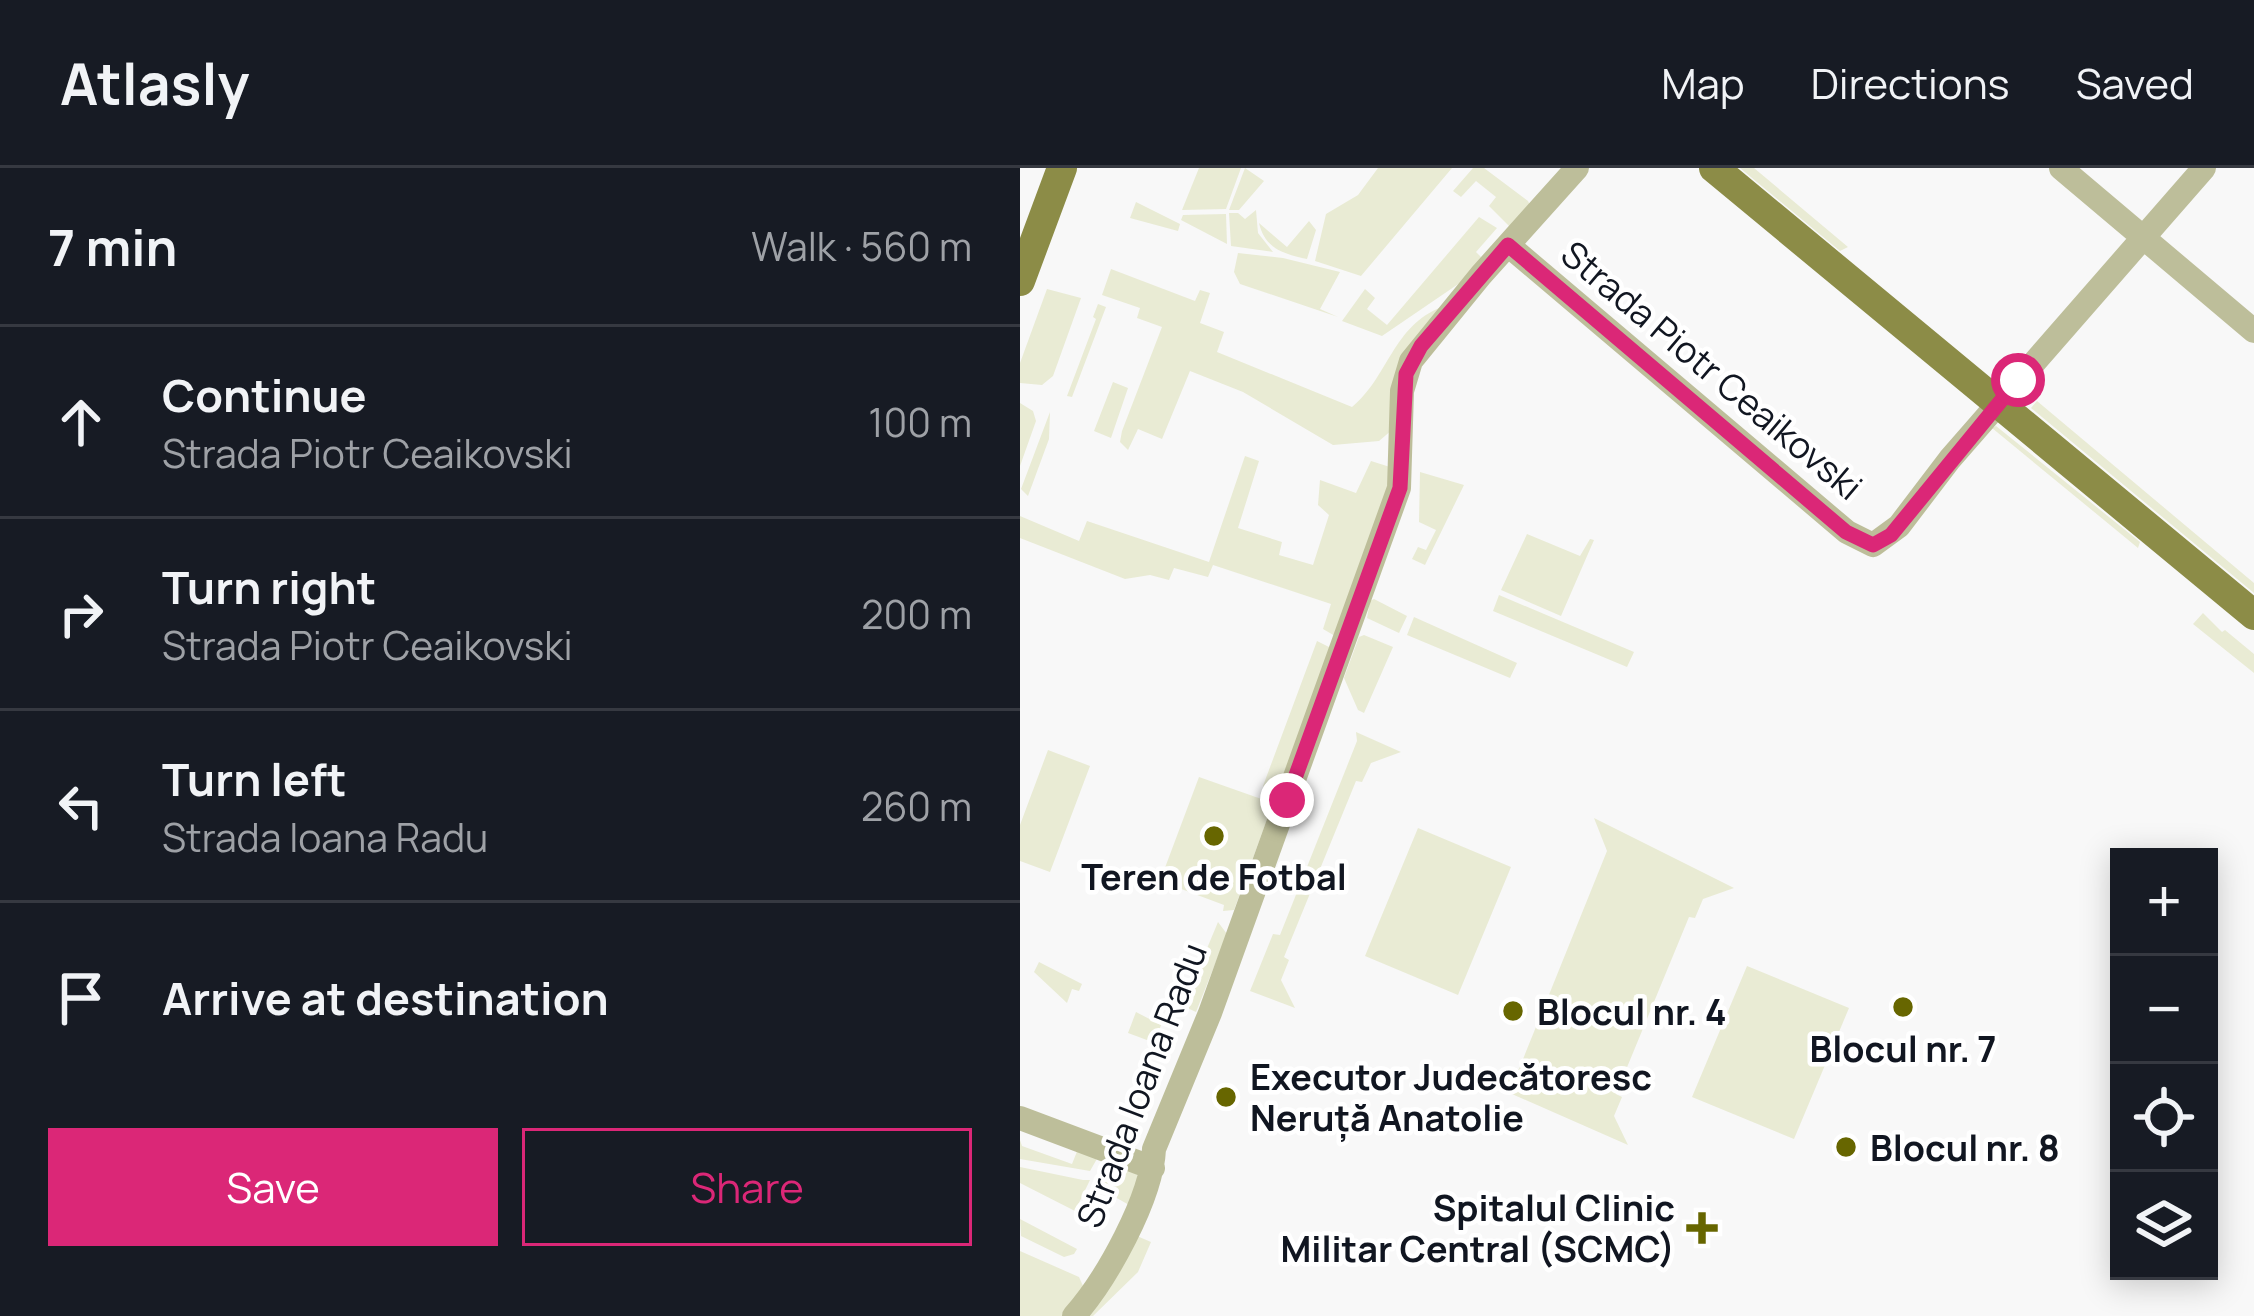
<!DOCTYPE html>
<meta charset="utf-8">
<style>
:root{--surface:#171b24;--page:#20242c;--text:#f1f3f6;--muted:#9ea1a6;--line:#363941;--accent:#db2777}
body{margin:0;font-family:Manrope,sans-serif;background:var(--page);color:var(--text)}
.controls{position:absolute;right:36px;bottom:36px;display:grid;overflow:hidden;border-radius:0px;box-shadow:0 6px 30px #0003}
.controls button{width:108px;height:108px;display:grid;place-items:center;padding:0;border:0;border-bottom:3px solid var(--line);background:var(--surface);color:var(--text);font:60px sans-serif}
.stop{position:absolute;width:36px;height:36px;margin:-27px;border:9px solid #db2777;border-radius:50%;background:#fff}
.stop.end{background:#db2777;border-color:#fff;box-shadow:0 3px 12px #0008}
.list{margin:0;padding:0;list-style:none}
h2{display:flex;justify-content:space-between;align-items:center;height:156px;margin:0;padding:0 48px;font-size:51px}
h2 small{font-size:39px;font-weight:400;color:var(--muted)}
.list li{display:grid;grid-template-columns:78px 1fr auto;gap:36px;align-items:center;box-sizing:border-box;height:192px;padding:0 48px;border-top:3px solid var(--line)}
.list b{display:block;font-size:45px;white-space:nowrap}
.list p{margin:0;font-size:39px;white-space:nowrap;color:var(--muted)}
.list em{font-size:39px;font-style:normal;color:var(--muted)}
.actions{display:flex;gap:24px;padding:36px 48px}
.actions a{flex:1;padding:27px 0;border:3px solid var(--accent);border-radius:0px;text-align:center;font-size:42px;color:var(--accent)}
.actions .main{background:var(--accent);color:#fff}
.icon{flex:none;width:66px;height:66px;fill:none;stroke:currentColor;stroke-width:2;stroke-linecap:round;stroke-linejoin:round}
.map{position:relative;flex:none;width:1234px;height:1148px;overflow:hidden}
header{display:flex;align-items:center;gap:72px;box-sizing:border-box;height:168px;padding:0 60px;background:var(--surface);border-bottom:3px solid var(--line)}
header strong{font-size:57px}
nav{display:flex;gap:66px;margin-inline-start:auto;font-size:42px}
main{display:flex}
aside{flex:1;background:var(--surface)}
.map>svg:first-child{display:block}
</style>
<header>
<strong>Atlasly</strong>
<nav><a>Map</a><a>Directions</a><a>Saved</a></nav>
</header>
<main>
<aside>
<h2>7 min<small>Walk · 560 m</small></h2>
<ul class="list">
<li><svg class="icon" aria-label="ahead" viewBox="0 0 24 24"><path d="M12 20V5M6 11l6-6 6 6"/></svg><div><b>Continue</b><p>Strada Piotr Ceaikovski</p></div><em>100 m</em></li>
<li><svg class="icon" aria-label="right" viewBox="0 0 24 24"><path d="M7 20v-9h11M14 6l5 5-5 5"/></svg><div><b>Turn right</b><p>Strada Piotr Ceaikovski</p></div><em>200 m</em></li>
<li><svg class="icon" aria-label="left" viewBox="0 0 24 24"><path d="M17 20v-9H6M10 6l-5 5 5 5"/></svg><div><b>Turn left</b><p>Strada Ioana Radu</p></div><em>260 m</em></li>
<li><svg class="icon" aria-label="arrive" viewBox="0 0 24 24"><path d="M6 21V4h12l-3 4 3 4H6"/></svg><div><b>Arrive at destination</b></div></li>
</ul>
<div class="actions"><a class="main">Save</a><a>Share</a></div>
</aside>
<div class="map">
<svg width="1234" height="1148" viewBox="0 0 1234 1148">
<rect width="100%" height="100%" fill="#f8f8f8"/>
<path fill="#e9ebd4" d="M 179,0 L 221,0 L 206,41 L 162,42 Z
M 225,0 L 244,13 L 219,42 L 209,42 Z
M 358,0 L 432,0 L 341,108 L 295,93 L 306,46 L 338,27 Z
M 453,0 L 464,0 L 508,33 L 510,37 L 492,61 L 469,38 L 476,29 L 456,13 L 441,29 L 433,23 Z
M 720,0 L 734,0 L 828,79 L 820,83 Z
M 116,34 L 160,56 L 158,63 L 110,50 Z
M 236,42 L 238,65 L 253,84 L 211,78 L 209,45 L 218,45 L 225,51 Z
M 206,46 L 207,76 L 161,52 L 163,47 Z
M 459,49 L 477,60 L 456,84 L 464,92 L 450,108 L 362,168 L 322,153 L 345,121 L 355,130 L 347,141 L 367,157 Z
M 289,53 L 296,62 L 287,91 C 264,86 245,81 239,55 L 267,79 Z
M 218,85 L 263,90 L 320,104 L 300,141 L 318,149 L 220,116 L 214,104 Z
M 91,101 L 175,133 L 180,122 L 190,125 L 180,155 L 204,164 L 197,184 L 332,239 C 368,210 373,157 422,139 L 372,262 L 359,273 L 313,277 L 223,224 L 170,203 L 142,271 L 118,261 L 108,282 L 100,274 L 102,263 L 142,159 L 117,150 L 120,140 L 82,127 Z
M 27,121 L 61,130 L 33,208 L 22,217 L 0,215 L 0,195 Z
M 78,136 L 86,139 L 52,229 L 47,228 L 76,151 L 73,149 Z
M 93,214 L 108,220 L 91,270 L 74,263 Z
M 1017,233 L 1234,415 L 1234,425 L 1011,240 Z
M 0,235 L 13,243 L 16,253 L 0,298 Z
M 30,244 L 29,271 L 8,328 L 1,321 Z
M 976,258 L 1120,374 L 1118,380 L 972,260 Z
M 225,288 L 239,293 L 218,360 L 262,374 L 259,387 L 293,397 L 309,347 L 298,337 L 300,312 L 336,325 L 351,293 L 370,299 L 368,331 L 315,468 L 303,461 L 311,436 L 193,397 L 188,409 L 154,400 L 149,412 L 130,407 L 105,411 L 0,370 L 0,348 L 59,373 L 67,353 L 189,394 Z
M 400,304 L 444,317 L 405,397 L 392,391 L 398,379 L 406,382 L 416,362 L 399,354 Z
M 507,366 L 560,388 L 570,371 L 574,372 L 541,448 L 481,422 Z
M 479,427 L 614,484 L 607,499 L 473,443 Z
M 354,431 L 387,448 L 379,465 L 347,450 L 350,433 Z
M 1183,445 L 1202,464 L 1205,462 L 1234,486 L 1234,505 L 1173,456 Z
M 394,449 L 497,495 L 490,510 L 387,467 Z
M 344,467 L 373,479 L 344,545 L 338,542 L 324,510 L 339,469 Z
M 297,473 L 313,481 L 260,620 L 249,622 L 243,618 Z
M 336,564 L 381,584 L 351,595 L 342,614 L 336,613 L 264,789 L 269,792 L 261,812 L 275,840 L 230,823 L 253,766 L 260,767 L 337,573 Z
M 28,582 L 70,598 L 30,704 L 0,693 L 0,657 Z
M 179,609 L 253,635 L 214,742 L 203,743 L 204,737 L 140,713 Z
M 574,650 L 714,720 L 683,731 L 675,750 L 669,749 L 596,926 L 602,929 L 594,948 L 608,977 L 467,915 L 499,901 L 587,683 Z
M 398,660 L 491,699 L 438,827 L 345,788 Z
M 198,754 L 207,766 L 176,844 L 163,838 Z
M 19,794 L 62,816 L 59,823 L 52,821 L 47,835 L 14,804 Z
M 727,798 L 829,840 L 774,971 L 672,929 Z
M 116,844 L 141,857 L 135,875 L 108,865 Z
M 0,972 L 2,978 L 52,996 L 58,981 L 78,989 L 70,1003 L 0,991 Z
M 95,996 L 118,1007 L 111,1038 L 77,1019 L 80,1013 L 89,1011 Z
M 0,999 L 63,1012 L 70,1012 L 55,1043 L 0,1015 Z
M 0,1051 L 57,1081 L 54,1086 L 44,1089 L 1,1068 Z
M 117,1068 L 131,1074 L 118,1104 L 73,1148 L 64,1148 Z
M 0,1083 L 59,1109 L 63,1118 L 44,1148 L 0,1148 Z"/>
<g fill="none" stroke-linecap="round" stroke-linejoin="round">
<path stroke="#bdbe9a" stroke-width="24" d="M 1041,0 L 1234,163
M 488,77 L 827,364 L 853,377 L 879,358 L 930,291 L 1184,0
M 0,950 L 133,1000
M 54,1148 C 86,1112 132,1030 134,981 L 190,845 L 379,320 L 382,223 L 391,193 L 461,107 L 557,0"/>
<path stroke="#8c8c47" stroke-width="30" d="M 694,0 L 1234,447
M 0,113 L 42,0"/>
</g>
<g fill="none" stroke-linecap="round" stroke-linejoin="round">
<path stroke="#db2777" stroke-width="15" d="M 267,632 L 380,320 L 386,206 L 401,178 L 488,77 L 826,364 L 853,377 L 871,367 L 998,212"/>
</g>
<g fill="#676600" stroke="#fff" stroke-width="4.5">
<circle cx="194" cy="668" r="12"/>
<circle cx="883" cy="839" r="12"/>
<circle cx="493" cy="843" r="12"/>
<circle cx="206" cy="929" r="12"/>
<circle cx="826" cy="979" r="12"/>
<path d="M676 1042h12v12h12v12h-12v12h-12v-12h-12v-12h12z"/>
</g>
<g text-anchor="middle" dominant-baseline="central" stroke-width="9" stroke-linejoin="round" paint-order="stroke">
<g font-size="36" fill="#111621" stroke="#fff">
<text transform="translate(692 202) rotate(40)">Strada Piotr Ceaikovski</text>
<text transform="translate(121 917) rotate(-69)">Strada Ioana Radu</text>
</g>
<g font-size="36" font-weight="bold" fill="#111621" stroke="#fff" text-anchor="start">
<text x="194" y="708" text-anchor="middle">Teren de Fotbal</text>
<text x="517" y="843">Blocul nr. 4</text>
<text x="883" y="880" text-anchor="middle">Blocul nr. 7</text>
<text x="230" y="908">Executor Judecătoresc<tspan x="230" dy="41">Neruță Anatolie</tspan></text>
<text x="850" y="979">Blocul nr. 8</text>
<text x="655" y="1039" text-anchor="end">Spitalul Clinic<tspan x="655" dy="41">Militar Central (SCMC)</tspan></text>
</g>
</g>
</svg>
<div class="controls">
<button>+</button>
<button>−</button>
<button><svg class="icon" aria-label="locate" viewBox="0 0 24 24"><circle cx="12" cy="12" r="6"/><path d="M12 2v4M12 18v4M2 12h4M18 12h4"/></svg></button>
<button><svg class="icon" aria-label="layers" viewBox="0 0 24 24"><path d="M12 4l9 5-9 5-9-5zM3 14l9 5 9-5"/></svg></button>
</div>
<div class="stop" style="left:998px;top:212px"></div>
<div class="stop end" style="left:267px;top:632px"></div>
</div>
</main>
